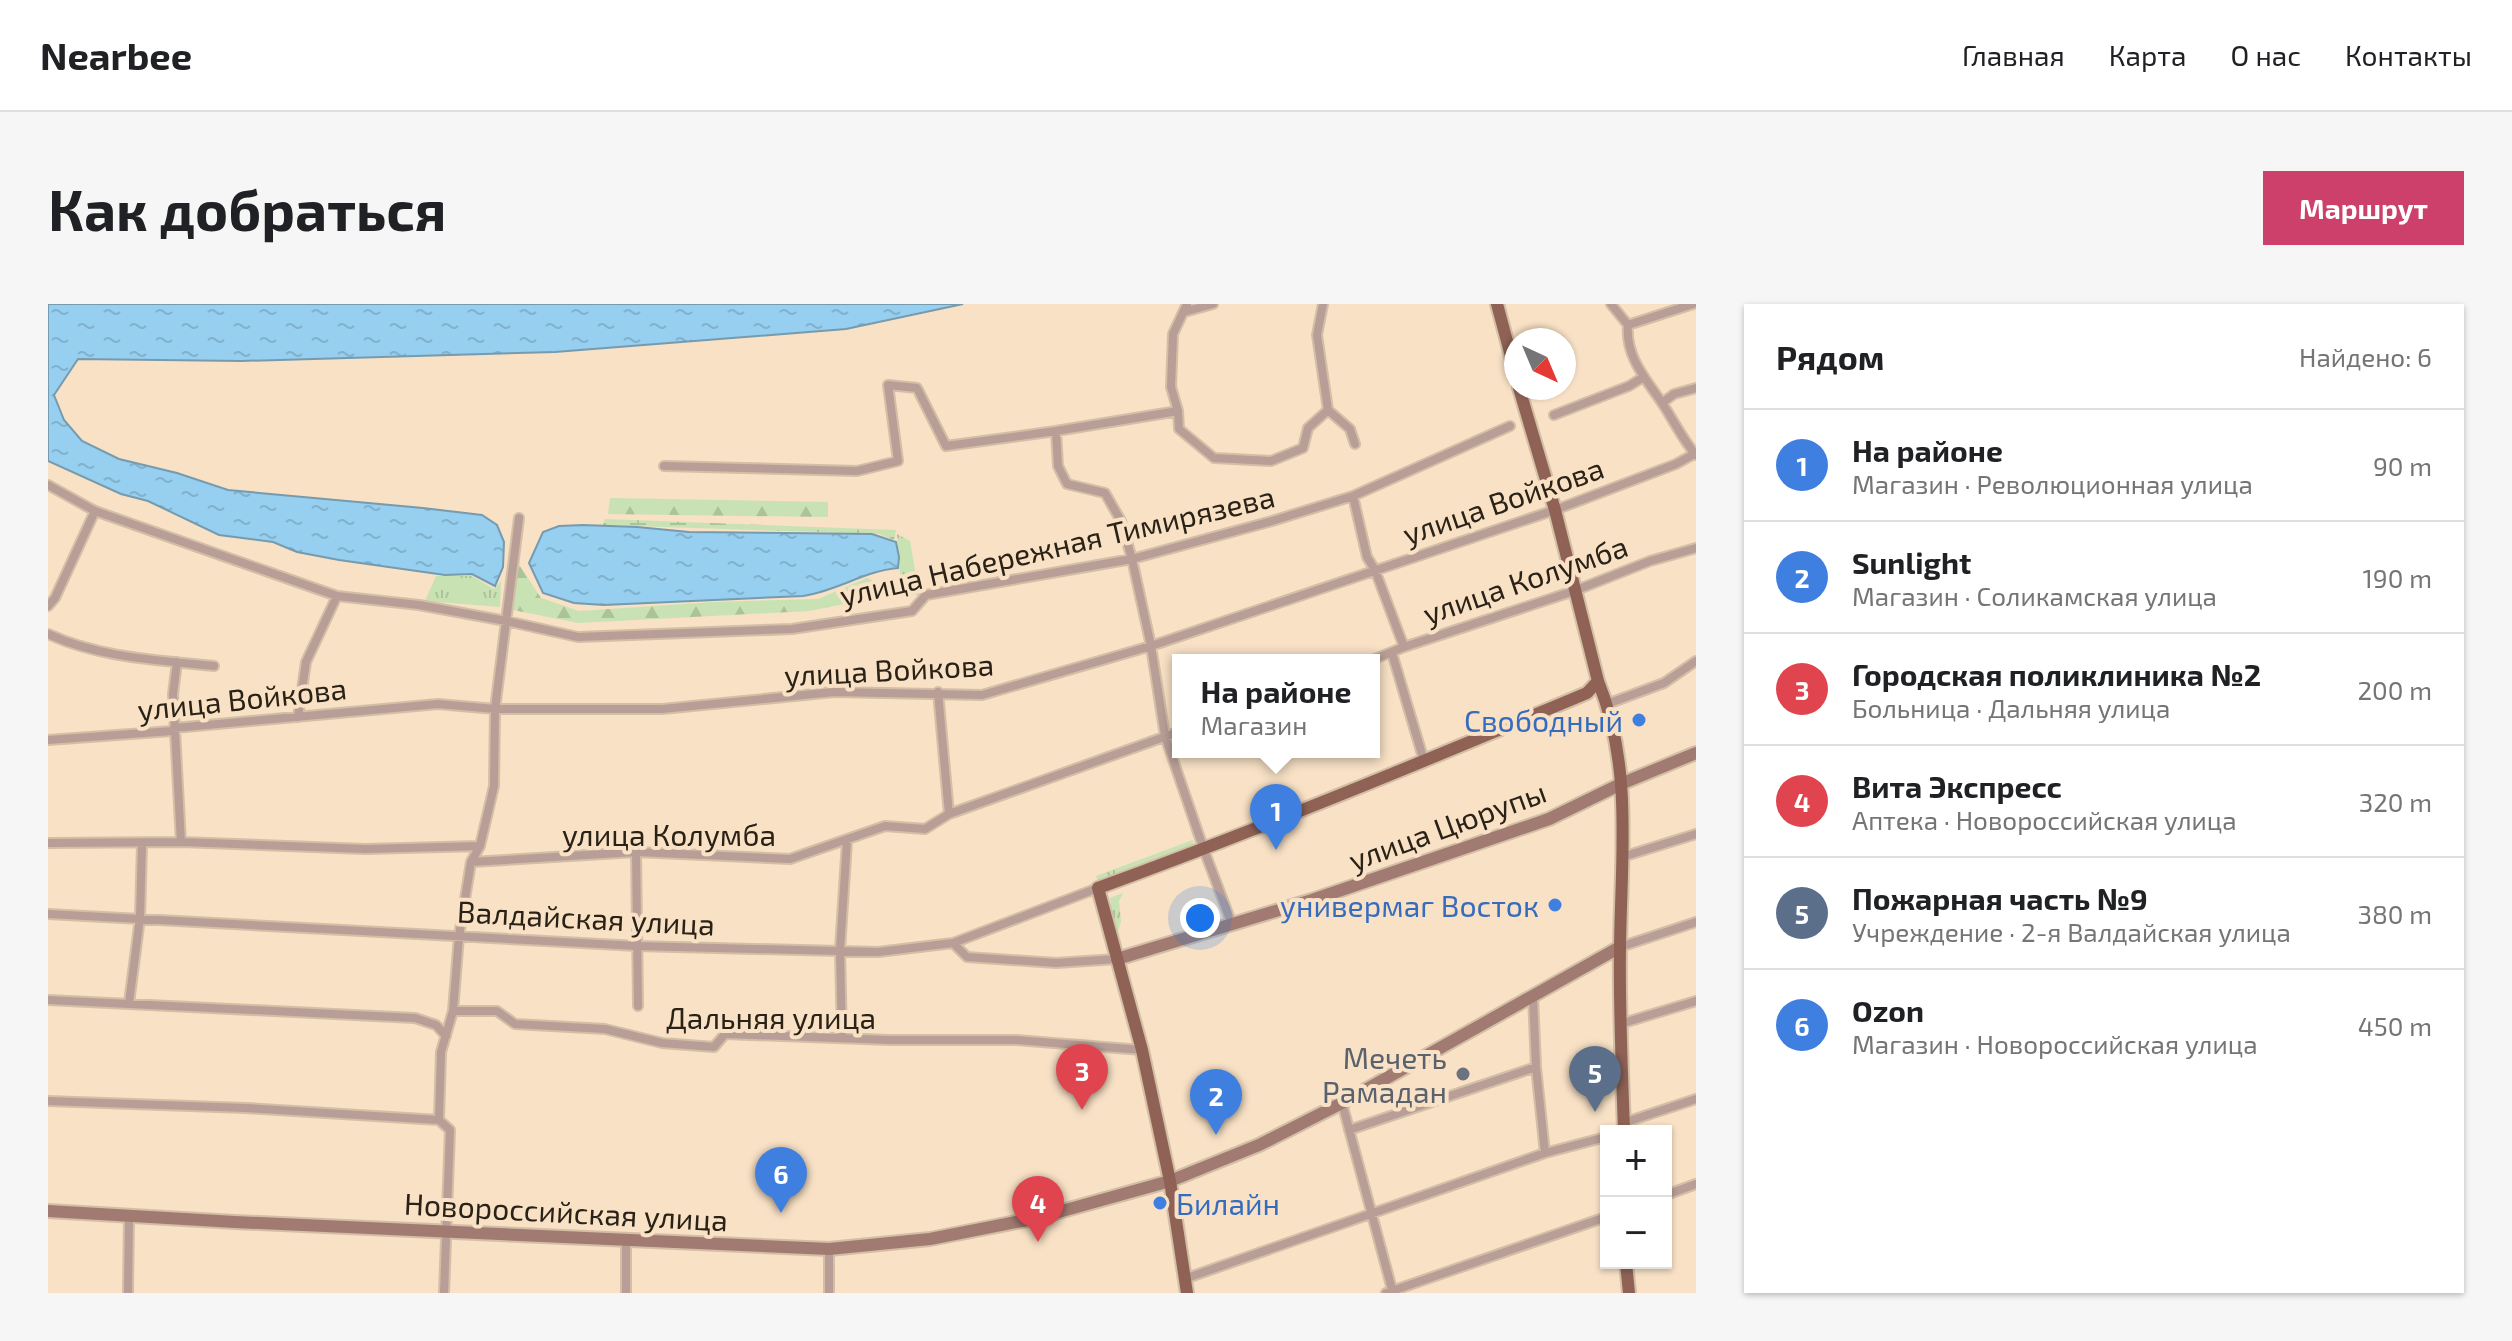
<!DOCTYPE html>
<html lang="ru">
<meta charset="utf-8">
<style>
:root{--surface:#fff;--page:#f6f6f6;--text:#202124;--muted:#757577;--line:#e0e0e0;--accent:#cd406c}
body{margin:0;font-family:"Exo 2",sans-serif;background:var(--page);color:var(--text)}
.controls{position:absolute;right:24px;bottom:24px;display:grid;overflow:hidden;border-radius:0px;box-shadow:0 2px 6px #0004}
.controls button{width:72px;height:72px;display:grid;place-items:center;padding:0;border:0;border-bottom:2px solid var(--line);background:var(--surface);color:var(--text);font:40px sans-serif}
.compass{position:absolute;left:1456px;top:24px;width:72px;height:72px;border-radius:50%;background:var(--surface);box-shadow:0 2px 6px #0004;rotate:136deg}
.you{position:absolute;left:1152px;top:614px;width:28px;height:28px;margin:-20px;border:6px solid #fff;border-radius:50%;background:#1a73e8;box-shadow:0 0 0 12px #1a73e833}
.badge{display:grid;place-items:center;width:52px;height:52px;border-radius:50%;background:var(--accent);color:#fff;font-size:26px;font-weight:700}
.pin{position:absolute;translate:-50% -66px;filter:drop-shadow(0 2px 4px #0008)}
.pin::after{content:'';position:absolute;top:42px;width:28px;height:24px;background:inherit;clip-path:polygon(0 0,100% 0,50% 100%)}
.popup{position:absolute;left:1124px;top:350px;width:208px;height:104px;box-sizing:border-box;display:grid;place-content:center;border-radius:0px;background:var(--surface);filter:drop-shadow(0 2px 6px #0005);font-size:26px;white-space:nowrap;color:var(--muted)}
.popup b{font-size:30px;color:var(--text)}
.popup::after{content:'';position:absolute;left:50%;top:100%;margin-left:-16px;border:16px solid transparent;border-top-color:var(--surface)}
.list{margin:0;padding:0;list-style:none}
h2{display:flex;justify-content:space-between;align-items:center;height:104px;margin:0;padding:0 32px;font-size:34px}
h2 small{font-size:26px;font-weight:400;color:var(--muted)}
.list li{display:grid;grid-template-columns:52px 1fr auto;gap:24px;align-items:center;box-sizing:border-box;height:112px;padding:0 32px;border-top:2px solid var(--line)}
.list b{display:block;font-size:30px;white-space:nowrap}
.list p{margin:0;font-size:26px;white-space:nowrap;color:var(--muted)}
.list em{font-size:26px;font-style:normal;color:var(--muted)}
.map{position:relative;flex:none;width:1648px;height:989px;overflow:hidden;border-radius:0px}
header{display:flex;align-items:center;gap:48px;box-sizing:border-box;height:112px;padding:0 40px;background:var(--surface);border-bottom:2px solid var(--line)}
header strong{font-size:38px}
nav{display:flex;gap:44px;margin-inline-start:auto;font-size:28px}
.intro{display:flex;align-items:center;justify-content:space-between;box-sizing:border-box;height:192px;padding:0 48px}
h1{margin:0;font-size:56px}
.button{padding:20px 36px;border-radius:0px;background:var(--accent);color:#fff;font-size:28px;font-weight:700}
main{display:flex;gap:48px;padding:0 48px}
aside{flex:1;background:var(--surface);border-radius:0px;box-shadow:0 2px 6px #0004}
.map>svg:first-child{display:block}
</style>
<header>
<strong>Nearbee</strong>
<nav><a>Главная</a><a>Карта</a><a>О нас</a><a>Контакты</a></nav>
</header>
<div class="intro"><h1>Как добраться</h1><a class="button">Маршрут</a></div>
<main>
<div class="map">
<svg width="1648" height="989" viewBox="0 0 1648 989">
<defs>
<pattern id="grass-tufts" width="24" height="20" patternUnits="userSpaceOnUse" patternTransform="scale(2)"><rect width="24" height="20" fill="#c8e2b3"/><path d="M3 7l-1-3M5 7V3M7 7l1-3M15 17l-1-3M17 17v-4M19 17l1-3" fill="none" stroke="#acc299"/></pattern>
<pattern id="forest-firs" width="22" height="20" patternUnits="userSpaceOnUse" patternTransform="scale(2)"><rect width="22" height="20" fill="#c8e2b3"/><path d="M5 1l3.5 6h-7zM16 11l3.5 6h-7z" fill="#acc299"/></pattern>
<pattern id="wetland-marsh" width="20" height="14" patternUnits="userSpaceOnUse" patternTransform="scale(2)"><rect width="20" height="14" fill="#c8e2b3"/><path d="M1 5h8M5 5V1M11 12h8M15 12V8" fill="none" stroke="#acc299"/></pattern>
<pattern id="water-ripples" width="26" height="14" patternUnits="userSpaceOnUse" patternTransform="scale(2)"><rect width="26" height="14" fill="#96cfef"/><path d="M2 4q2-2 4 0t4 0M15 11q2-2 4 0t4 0" fill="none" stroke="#81b1cc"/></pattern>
</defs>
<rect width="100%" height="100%" fill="#f8e1c5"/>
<path fill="url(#grass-tufts)" d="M 849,230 L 862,237 L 871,290 L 854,294 Z
M 388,272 L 424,272 L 446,285 L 453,277 L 452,303 L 377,297 Z
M 1145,536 L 1146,542 L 1051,579 L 1048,572 Z
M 1075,589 L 1071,597 L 1073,617 L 1068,635 L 1062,594 Z"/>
<path fill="url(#forest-firs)" d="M 562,194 L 780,198 L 780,213 L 560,210 Z
M 470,259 L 493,294 L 531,307 L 666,298 L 770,295 L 819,274 L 852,289 L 761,307 L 530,319 L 465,306 Z"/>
<path fill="url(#wetland-marsh)" d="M 557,215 L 848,226 L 846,236 L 831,230 L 555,221 Z"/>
<path fill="url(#water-ripples)" stroke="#769bae" stroke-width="2" d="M 0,0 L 915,0 L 798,25 L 507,48 L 193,57 L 30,55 L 6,91 L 16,116 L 34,137 L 71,155 L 129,169 L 180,186 L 375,204 L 434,211 L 449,221 L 456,238 L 455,263 L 447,282 L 424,270 L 397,271 L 291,256 L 249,248 L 225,238 L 171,231 L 100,197 L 73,190 L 0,157 Z
M 535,221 L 589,223 L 641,228 L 824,230 L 848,238 L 851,253 L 850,264 C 816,267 789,287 755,292 L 556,301 L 526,299 L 495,289 L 481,259 L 495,228 L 511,222 Z"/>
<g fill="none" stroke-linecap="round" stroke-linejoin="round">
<g stroke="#d3bfa6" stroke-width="12">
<path id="street" d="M 1139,0 L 1125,30 L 1123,83 L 1130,107 L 1131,125 L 1166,154 L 1223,157 L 1255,144 L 1260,124 L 1280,106
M 1275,0 L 1269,31 L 1280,106 L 1302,125 L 1307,140
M 1563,0 L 1580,21 C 1577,54 1600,77 1616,102 C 1627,119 1635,136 1648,151
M 1136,8 L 1165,0
M 1580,21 L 1645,0
M 1614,99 L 1626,90 L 1648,84
M 1506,111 L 1581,82 L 1594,74
M 1008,127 L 1010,162 L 1019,180 L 1057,189 L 1073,217 L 1084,255 L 1103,342 L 1117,432 L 1156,546 L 1184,620
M 616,162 L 809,167 L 850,157 L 840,81 L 869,84 L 898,142 L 1008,127 L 1130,107
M 0,181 L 47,207 L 289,292 L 371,301 L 458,317 L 530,333 L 744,325 L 864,307 L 878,291 L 1084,255 L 1224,217 L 1305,192 L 1462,122
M 1305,192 L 1319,253 L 1327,266 L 1356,343
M 0,302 L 7,294 L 47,207
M 0,330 C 52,354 109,356 166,362
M 1344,349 L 1376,457
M 1324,356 L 1356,343 L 1526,287 L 1602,257 L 1648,244
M 129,358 L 125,390 L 133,538
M 890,388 L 901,510
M 1559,400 L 1616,379 L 1648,357
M 250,413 L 258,358 L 289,292
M 0,436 L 124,427 L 126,424 L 390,400 L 447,405 L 614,405 L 786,388 L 934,391 L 1103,342 L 1507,206 L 1628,160 L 1648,149
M 0,539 L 133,538 L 317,545 L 432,542
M 588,548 L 590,702
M 1574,553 L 1648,530
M 423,558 L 588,548 L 742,555 L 837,522 L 877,525 L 901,510 L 1130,428
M 0,610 L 589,642 L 830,648 L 905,639 L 919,653 L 1008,659 L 1069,655
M 905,639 L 1050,584
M 1572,643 L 1648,618
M 1485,692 L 1488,763 L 1497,849
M 0,696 L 367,714 L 388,721 L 398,732
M 81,699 L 92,614 L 94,540
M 405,707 L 449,707 L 467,720 L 557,725 L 614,739 L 666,743 L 677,730 L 842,736 L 968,736 L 1094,746
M 1572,720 L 1648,697
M 794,734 L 792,646 L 799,537
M 0,797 L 198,804 L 391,816
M 1294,799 L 1345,989
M 1575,819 L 1648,795
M 1301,826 L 1488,763
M 1618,891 L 1648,880
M 781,945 L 781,989
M 1136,975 L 1497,849 L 1558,833
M 80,989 L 81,913
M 396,989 L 402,826 L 391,816 L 393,748 L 405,707 L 411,632 L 423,558 L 432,542 L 446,482 L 447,405 L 471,214
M 578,989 L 578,936
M 1338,989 L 1558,913"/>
</g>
<g stroke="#d3bfa6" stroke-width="16">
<path id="secondary" d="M 1069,655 L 1264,596 L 1501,515 L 1575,479 L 1648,449
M 0,907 L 187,918 L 781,945 L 882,935 L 989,914 L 1122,877 L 1211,841 L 1294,799 L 1572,643"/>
</g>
<g stroke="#d3bfa6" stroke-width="16">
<path id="primary" d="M 1449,0 L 1468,71
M 1471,84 L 1507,206 L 1550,377 C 1585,462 1573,554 1572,643 C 1571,705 1574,766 1576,827
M 1578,959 L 1581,989
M 1139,989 L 1122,877 L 1094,746 L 1050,584 C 1215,524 1377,457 1539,389 L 1550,377"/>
</g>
<use href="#street" stroke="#b89e97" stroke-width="8"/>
<use href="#secondary" stroke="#a17b71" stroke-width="12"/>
<use href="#primary" stroke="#906256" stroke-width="12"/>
</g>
<g fill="#3f7fe0" stroke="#f8e1c5" stroke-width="3">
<circle cx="1591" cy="416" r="8"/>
<circle cx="1507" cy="601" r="8"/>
<circle cx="1112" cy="899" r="8"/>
</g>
<circle fill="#6b7280" stroke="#f8e1c5" stroke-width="3" cx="1415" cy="770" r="8"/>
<g text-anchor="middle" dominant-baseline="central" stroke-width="8" stroke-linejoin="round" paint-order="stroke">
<g font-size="30" fill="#2a2217" stroke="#f8e1c5">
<text transform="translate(1455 196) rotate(-19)">улица Войкова</text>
<text transform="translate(1009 241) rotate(-13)">улица Набережная Тимирязева</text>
<text transform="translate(1477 275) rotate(-19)">улица Колумба</text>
<text transform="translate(841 365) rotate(-3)">улица Войкова</text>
<text transform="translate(194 394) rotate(-6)">улица Войкова</text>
<text transform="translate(1399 521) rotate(-20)">улица Цюрупы</text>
<text x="621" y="530">улица Колумба</text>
<text transform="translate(538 613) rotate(3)">Валдайская улица</text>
<text x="723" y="713">Дальняя улица</text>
<text transform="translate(518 907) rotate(3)">Новороссийская улица</text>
</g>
<g font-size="30" fill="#366cbe" stroke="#f8e1c5" text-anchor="end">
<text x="1575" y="416">Свободный</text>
<text x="1491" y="601">универмаг Восток</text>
<text x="1128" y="899" text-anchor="start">Билайн</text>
</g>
<g font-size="30" fill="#5b616d" stroke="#f8e1c5" text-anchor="end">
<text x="1399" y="753">Мечеть<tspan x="1399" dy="34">Рамадан</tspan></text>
</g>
</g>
</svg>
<div class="controls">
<button>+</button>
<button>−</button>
</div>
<svg class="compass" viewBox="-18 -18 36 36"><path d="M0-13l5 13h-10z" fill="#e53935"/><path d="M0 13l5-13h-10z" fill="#757577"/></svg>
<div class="you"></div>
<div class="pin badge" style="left:1228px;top:546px;background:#3f7fe0">1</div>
<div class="popup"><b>На районе</b>Магазин</div>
<div class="pin badge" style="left:1168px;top:831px;background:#3f7fe0">2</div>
<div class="pin badge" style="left:1034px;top:806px;background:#e0444e">3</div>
<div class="pin badge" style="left:990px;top:938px;background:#e0444e">4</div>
<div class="pin badge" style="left:1547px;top:808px;background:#5c6f8a">5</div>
<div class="pin badge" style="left:733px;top:909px;background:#3f7fe0">6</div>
</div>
<aside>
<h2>Рядом<small>Найдено: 6</small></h2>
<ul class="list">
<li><span class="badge" style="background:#3f7fe0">1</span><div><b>На районе</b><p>Магазин · Революционная улица</p></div><em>90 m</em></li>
<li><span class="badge" style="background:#3f7fe0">2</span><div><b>Sunlight</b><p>Магазин · Соликамская улица</p></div><em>190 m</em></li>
<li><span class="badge" style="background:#e0444e">3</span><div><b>Городская поликлиника №2</b><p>Больница · Дальняя улица</p></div><em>200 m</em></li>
<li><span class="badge" style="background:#e0444e">4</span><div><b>Вита Экспресс</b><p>Аптека · Новороссийская улица</p></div><em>320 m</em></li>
<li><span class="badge" style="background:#5c6f8a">5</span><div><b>Пожарная часть №9</b><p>Учреждение · 2-я Валдайская улица</p></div><em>380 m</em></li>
<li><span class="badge" style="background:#3f7fe0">6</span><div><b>Ozon</b><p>Магазин · Новороссийская улица</p></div><em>450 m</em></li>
</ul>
</aside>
</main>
